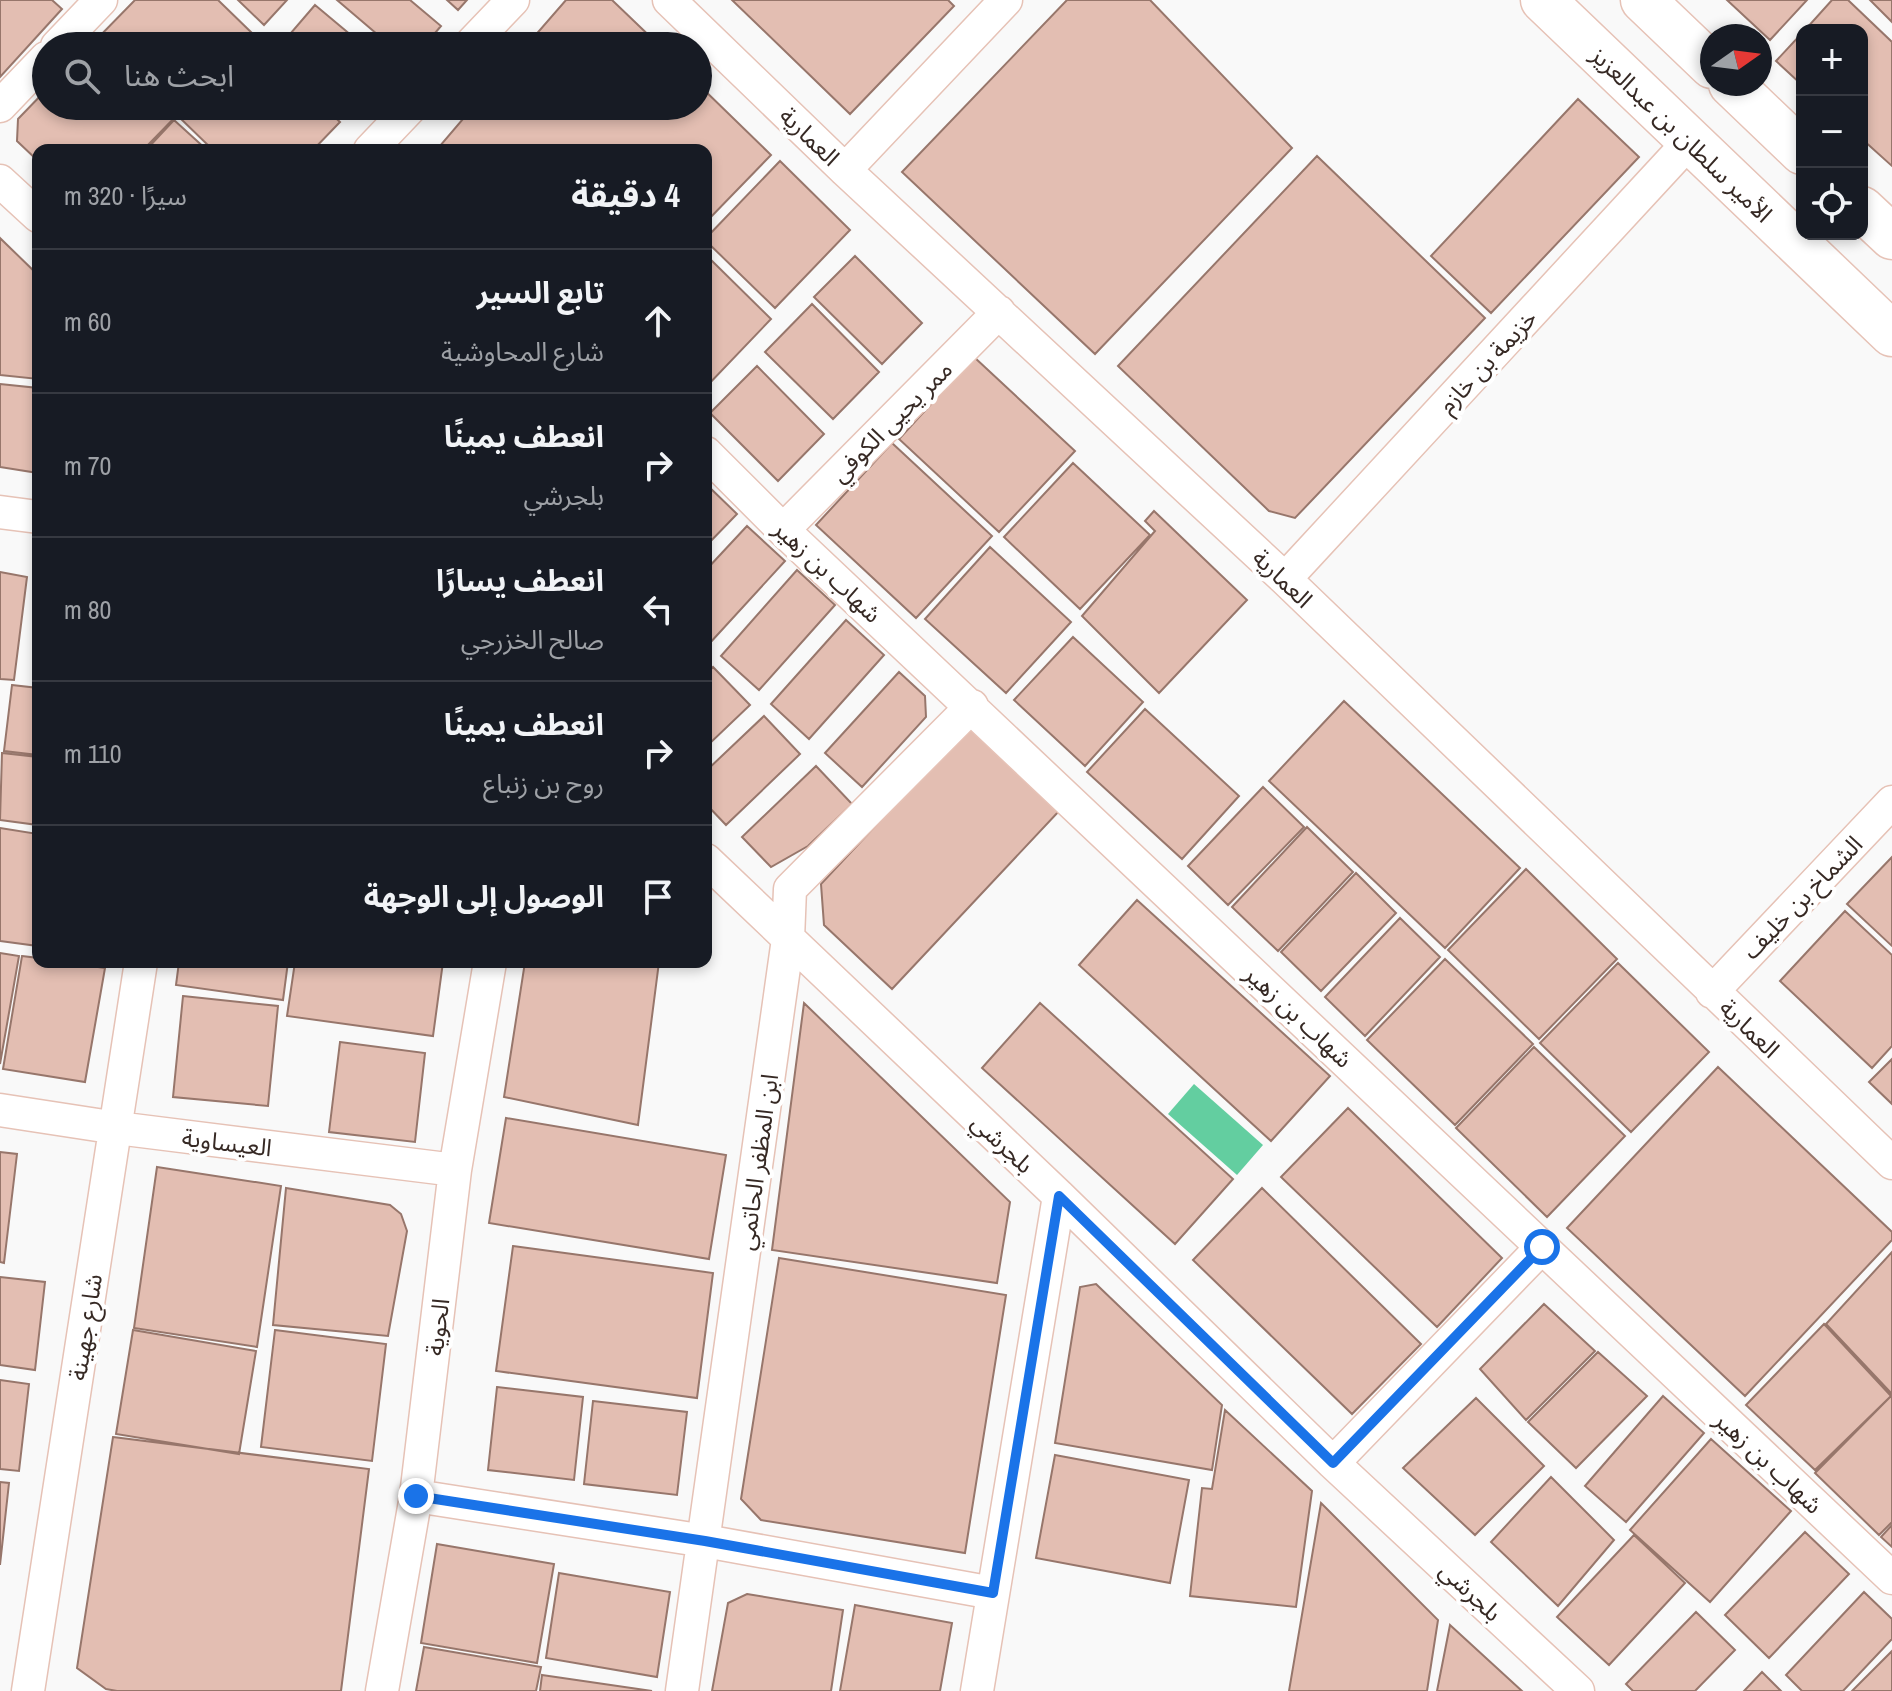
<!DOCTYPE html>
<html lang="ar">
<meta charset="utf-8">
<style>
:root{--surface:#171b24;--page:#242831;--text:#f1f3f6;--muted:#9ea1a6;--line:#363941}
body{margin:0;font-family:"Archivo Narrow","Noto Sans Arabic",sans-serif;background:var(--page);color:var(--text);direction:rtl}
.controls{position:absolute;right:24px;top:24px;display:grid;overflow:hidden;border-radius:16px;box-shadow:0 4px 12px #0003}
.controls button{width:72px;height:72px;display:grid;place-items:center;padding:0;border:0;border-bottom:2px solid var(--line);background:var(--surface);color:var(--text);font:40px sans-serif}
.compass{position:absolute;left:1700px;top:24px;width:72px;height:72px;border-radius:50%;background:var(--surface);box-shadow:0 4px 12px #0003;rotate:76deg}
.stop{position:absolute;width:24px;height:24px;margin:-18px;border:6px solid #1a73e8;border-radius:50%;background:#fff}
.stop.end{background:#1a73e8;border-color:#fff;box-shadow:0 2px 8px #0008}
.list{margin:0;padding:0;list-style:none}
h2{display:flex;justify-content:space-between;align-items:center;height:104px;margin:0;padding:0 32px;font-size:34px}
h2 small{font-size:26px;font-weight:400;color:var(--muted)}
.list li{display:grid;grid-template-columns:52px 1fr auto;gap:24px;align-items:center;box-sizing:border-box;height:144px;padding:0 32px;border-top:2px solid var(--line)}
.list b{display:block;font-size:30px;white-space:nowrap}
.list p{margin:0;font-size:26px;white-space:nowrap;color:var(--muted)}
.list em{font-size:26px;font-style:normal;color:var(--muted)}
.icon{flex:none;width:44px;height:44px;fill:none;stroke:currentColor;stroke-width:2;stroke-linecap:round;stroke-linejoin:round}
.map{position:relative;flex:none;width:1892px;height:1691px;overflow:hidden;direction:ltr}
.search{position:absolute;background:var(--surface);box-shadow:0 4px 12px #0003;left:32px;top:32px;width:680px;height:88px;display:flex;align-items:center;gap:20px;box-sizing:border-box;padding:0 28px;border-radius:44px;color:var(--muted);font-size:30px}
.panel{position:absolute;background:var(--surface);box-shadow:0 4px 12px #0003;left:32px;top:144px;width:680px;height:824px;border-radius:16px;direction:rtl}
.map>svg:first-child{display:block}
</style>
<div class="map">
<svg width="1892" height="1691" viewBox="0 0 1892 1691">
<rect width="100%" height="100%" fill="#f9f9f9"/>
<path fill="#63cea0" d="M 1194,1084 L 1263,1145 L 1237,1175 L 1168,1114 Z"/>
<path fill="#e3beb2" stroke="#97766b" stroke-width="2" d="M 0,0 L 52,0 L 62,9 L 0,77 Z
M 135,0 L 218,0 L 255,36 L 245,46 L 90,46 Z
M 238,0 L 287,0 L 264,25 Z
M 337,0 L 410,0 L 441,26 L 424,46 L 391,46 Z
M 447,0 L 467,0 L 458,10 Z
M 566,0 L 612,0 L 660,46 L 526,46 Z
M 732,0 L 948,0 L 954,6 L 850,114 Z
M 1067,0 L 1150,0 L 1292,148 L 1095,354 L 902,172 Z
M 1727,0 L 1807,0 L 1770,40 Z
M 1832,0 L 1848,0 L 1892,42 L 1892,166 L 1862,139 L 1862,30 L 1805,30 Z
M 1870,0 L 1892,0 L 1892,22 Z
M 315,5 L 364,46 L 291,46 L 284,41 Z
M 1802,33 L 1802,85 L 1776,61 Z
M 698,84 L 771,155 L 706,222 L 706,150 L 441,150 L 439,147 L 474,106 L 698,106 Z
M 46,90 L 46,106 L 186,106 L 143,150 L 38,150 L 38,161 L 17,141 L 18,119 Z
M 1578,99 L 1639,157 L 1491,313 L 1431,256 Z
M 193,106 L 323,106 L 340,122 L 313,150 L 213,150 L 181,119 Z
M 174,120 L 207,150 L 146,150 Z
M 1317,156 L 1485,318 L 1295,518 L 1269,511 L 1118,366 Z
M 780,161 L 850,230 L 775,308 L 706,241 L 706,238 Z
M 0,238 L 38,275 L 38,379 L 0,375 Z
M 706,255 L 771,319 L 706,387 Z
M 855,256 L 922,323 L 882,364 L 814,297 Z
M 812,304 L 879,372 L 833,419 L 765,352 Z
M 974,357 L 1075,451 L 999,532 L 899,439 Z
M 757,366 L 824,434 L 778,481 L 710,413 Z
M 0,384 L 38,388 L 38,473 L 0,467 Z
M 892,443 L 992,536 L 916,618 L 816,525 Z
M 1073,463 L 1150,535 L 1080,609 L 1004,537 Z
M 706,484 L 737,514 L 706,546 Z
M 1154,511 L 1247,600 L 1159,693 L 1082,616 L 1155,531 L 1145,521 Z
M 747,526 L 785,561 L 709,644 L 706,641 L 706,570 Z
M 990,547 L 1071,622 L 1006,693 L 925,619 Z
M 797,570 L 835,605 L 759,690 L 721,656 Z
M 0,572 L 27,577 L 14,680 L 0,679 Z
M 846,620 L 884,655 L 809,739 L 771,704 Z
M 1073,637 L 1143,702 L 1085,766 L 1014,700 Z
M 713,667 L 750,705 L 706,747 L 706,674 Z
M 899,672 L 925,696 L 926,717 L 862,787 L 825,753 Z
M 12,685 L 38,688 L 38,755 L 4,751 Z
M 1344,701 L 1520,868 L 1445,948 L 1269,781 Z
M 1145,709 L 1239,796 L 1182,859 L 1087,772 Z
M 764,716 L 800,754 L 726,825 L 706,804 L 706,771 Z
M 970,725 L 1060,810 L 892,989 L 824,925 L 821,884 Z
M 2,753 L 38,757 L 38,825 L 0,820 Z
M 816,766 L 852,804 L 808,846 L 771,867 L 742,837 Z
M 1263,787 L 1304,827 L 1228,905 L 1188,866 Z
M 1307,827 L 1353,872 L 1278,951 L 1232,907 Z
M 0,828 L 38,834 L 38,946 L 0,941 Z
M 1892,857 L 1892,946 L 1847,904 Z
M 1526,869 L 1617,959 L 1539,1039 L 1448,950 Z
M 1356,873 L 1396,913 L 1321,991 L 1281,952 Z
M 1137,900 L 1330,1076 L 1271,1141 L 1079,965 Z
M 1845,911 L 1892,955 L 1892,1046 L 1872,1068 L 1780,981 Z
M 1400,918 L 1440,957 L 1365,1036 L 1325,997 Z
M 0,953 L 19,956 L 0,1064 Z
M 22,956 L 38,958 L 38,962 L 62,962 L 105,968 L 85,1082 L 3,1069 Z
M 1445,959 L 1533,1044 L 1455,1125 L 1367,1040 Z
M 179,962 L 288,962 L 283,1000 L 176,985 Z
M 295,962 L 443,962 L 433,1036 L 287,1016 Z
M 525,962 L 659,962 L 638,1125 L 504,1097 Z
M 1618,963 L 1709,1052 L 1631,1132 L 1540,1043 Z
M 183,996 L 278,1006 L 268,1106 L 173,1097 Z
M 804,1003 L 1010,1202 L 997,1283 L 772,1250 Z
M 1040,1003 L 1233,1179 L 1175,1244 L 982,1068 Z
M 340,1042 L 425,1053 L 415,1142 L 329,1132 Z
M 1534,1047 L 1625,1136 L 1547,1217 L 1456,1128 Z
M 1892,1059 L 1892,1104 L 1869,1082 Z
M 1718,1067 L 1892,1232 L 1892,1240 L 1745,1396 L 1567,1228 Z
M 1348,1108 L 1502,1258 L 1437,1327 L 1281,1177 Z
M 506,1118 L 726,1155 L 709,1259 L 489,1223 Z
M 0,1152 L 17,1154 L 4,1263 L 0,1262 Z
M 157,1167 L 281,1186 L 257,1347 L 134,1328 Z
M 286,1188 L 390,1205 L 401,1214 L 407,1231 L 388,1336 L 273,1325 Z
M 1262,1188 L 1421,1344 L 1352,1414 L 1193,1260 Z
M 513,1246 L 713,1273 L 697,1398 L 496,1371 Z
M 1892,1252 L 1892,1394 L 1826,1324 Z
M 779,1258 L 1006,1295 L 965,1553 L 761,1520 L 741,1499 Z
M 0,1277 L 45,1282 L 35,1370 L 0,1365 Z
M 1096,1284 L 1222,1405 L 1212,1470 L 1055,1443 L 1080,1287 Z
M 1544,1304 L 1595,1351 L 1526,1420 L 1480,1369 Z
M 1824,1324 L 1891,1396 L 1815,1470 L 1746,1405 Z
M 133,1330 L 256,1351 L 239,1454 L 116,1434 Z
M 275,1330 L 386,1344 L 372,1461 L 261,1447 Z
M 1598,1352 L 1647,1396 L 1576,1468 L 1528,1422 Z
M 0,1380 L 29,1384 L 19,1471 L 0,1469 Z
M 497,1387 L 583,1397 L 574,1480 L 488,1470 Z
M 1892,1395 L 1892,1522 L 1879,1535 L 1815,1473 Z
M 1663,1396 L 1704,1433 L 1626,1522 L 1585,1486 Z
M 1476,1398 L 1544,1466 L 1475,1535 L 1403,1468 Z
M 593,1401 L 687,1412 L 677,1495 L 584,1484 Z
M 1225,1410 L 1312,1491 L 1296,1607 L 1190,1596 L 1202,1488 L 1212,1489 Z
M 113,1437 L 369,1469 L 341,1691 L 117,1691 L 106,1689 L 77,1668 Z
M 1711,1439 L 1791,1511 L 1710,1602 L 1630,1530 Z
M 1055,1455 L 1189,1480 L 1170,1583 L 1036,1558 Z
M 1551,1477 L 1614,1540 L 1558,1606 L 1491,1542 Z
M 0,1482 L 9,1483 L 0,1565 Z
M 1321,1503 L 1438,1620 L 1427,1691 L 1289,1691 Z
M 1892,1525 L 1892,1547 L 1881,1537 Z
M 1805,1532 L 1849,1574 L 1769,1658 L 1725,1615 Z
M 1634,1535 L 1685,1583 L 1609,1665 L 1557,1617 Z
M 437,1544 L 554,1564 L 537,1663 L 421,1643 Z
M 559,1573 L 670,1592 L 657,1677 L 546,1658 Z
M 1864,1592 L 1892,1619 L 1892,1639 L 1843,1691 L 1802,1691 L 1786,1675 Z
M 747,1594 L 843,1610 L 831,1691 L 712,1691 L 728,1603 Z
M 855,1605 L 952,1623 L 940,1691 L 840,1691 Z
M 1696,1612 L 1735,1650 L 1695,1691 L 1633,1691 L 1626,1684 Z
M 1450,1625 L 1522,1691 L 1437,1691 Z
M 424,1647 L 541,1667 L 536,1691 L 416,1691 Z
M 1892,1651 L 1892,1691 L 1852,1691 Z
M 1762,1672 L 1781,1691 L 1744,1691 Z
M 542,1675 L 652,1691 L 540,1691 Z"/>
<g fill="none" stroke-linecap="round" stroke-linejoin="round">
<g stroke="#e6c2b6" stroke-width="35">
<path id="street" d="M 669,0 L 845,170 L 1285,579 L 1892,1163
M 57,46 L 101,0
M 469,46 L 513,0
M 0,106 L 46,58
M 370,150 L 412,106
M 845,170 L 1006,0
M 0,181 L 38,216
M 706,453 L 783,530 L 1892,1578
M 0,512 L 38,517
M 783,530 L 999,312
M 1285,579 L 1689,142
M 706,860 L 1059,1196 L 1333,1463 L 1578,1691
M 1712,992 L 1892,802
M 0,1110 L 117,1128 L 455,1170
M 1333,1463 L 1542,1247
M 416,1496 L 705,1541 L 993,1593
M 28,1691 L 141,962
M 382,1691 L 416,1496 L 455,1170 L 490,962
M 682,1691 L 788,939 L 790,889 L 972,706
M 977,1691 L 1059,1196"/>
</g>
<g stroke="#e6c2b6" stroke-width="47">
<path id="secondary" d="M 1543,0 L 1892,334
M 1643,0 L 1712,66
M 1731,84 L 1802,152
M 1862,209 L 1892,237"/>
</g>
<use href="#street" stroke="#fff" stroke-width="32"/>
<use href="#secondary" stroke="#fff" stroke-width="44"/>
</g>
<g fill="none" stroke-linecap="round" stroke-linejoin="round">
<path stroke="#1a73e8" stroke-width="10" d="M 416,1496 L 705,1541 L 993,1593 L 1059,1196 L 1333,1463 L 1542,1247"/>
</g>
<g text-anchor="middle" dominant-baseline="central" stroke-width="8" stroke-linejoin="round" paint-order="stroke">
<g font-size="24" fill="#362924" stroke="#fff">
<text transform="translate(1682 134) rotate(44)">الأمير سلطان بن عبدالعزيز</text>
<text transform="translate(810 136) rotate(44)">العمارية</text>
<text transform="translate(1487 361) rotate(-47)">خزيمة بن خازم</text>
<text transform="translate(891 421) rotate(-45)">ممر يحيى الكوفي</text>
<text transform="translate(828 571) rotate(43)">شهاب بن زهير</text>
<text transform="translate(1283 578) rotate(44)">العمارية</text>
<text transform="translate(1802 897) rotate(-46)">الشماخ بن خليف</text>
<text transform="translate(1299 1016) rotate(43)">شهاب بن زهير</text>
<text transform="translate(1750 1028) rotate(44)">العمارية</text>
<text transform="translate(227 1142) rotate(7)">العيساوية</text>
<text transform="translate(1003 1143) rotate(43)">بلجرشي</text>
<text transform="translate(757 1162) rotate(-82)">ابن المظفر الحاتمي</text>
<text transform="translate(85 1327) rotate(-81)">شارع جهينة</text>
<text transform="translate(437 1327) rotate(-83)">الحوية</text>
<text transform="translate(1769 1462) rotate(43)">شهاب بن زهير</text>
<text transform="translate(1471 1591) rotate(43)">بلجرشي</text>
</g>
</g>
</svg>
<div class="controls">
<button>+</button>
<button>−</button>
<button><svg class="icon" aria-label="locate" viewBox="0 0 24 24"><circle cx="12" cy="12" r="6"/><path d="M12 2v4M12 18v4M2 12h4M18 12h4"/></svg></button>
</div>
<svg class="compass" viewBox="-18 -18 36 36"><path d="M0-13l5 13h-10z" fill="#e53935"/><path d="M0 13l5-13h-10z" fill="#9ea1a6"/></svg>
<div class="stop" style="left:1542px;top:1247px"></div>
<div class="stop end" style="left:416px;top:1496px"></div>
<div class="search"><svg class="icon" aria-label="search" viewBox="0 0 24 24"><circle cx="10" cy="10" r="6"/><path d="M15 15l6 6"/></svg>ابحث هنا</div>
<section class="panel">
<h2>4 دقيقة<small>سيرًا · 320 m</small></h2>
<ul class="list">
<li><svg class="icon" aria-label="ahead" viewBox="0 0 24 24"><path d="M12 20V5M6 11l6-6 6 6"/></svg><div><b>تابع السير</b><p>شارع المحاوشية</p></div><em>60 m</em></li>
<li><svg class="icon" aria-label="right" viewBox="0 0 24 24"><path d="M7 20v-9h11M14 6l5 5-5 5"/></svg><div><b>انعطف يمينًا</b><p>بلجرشي</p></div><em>70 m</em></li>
<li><svg class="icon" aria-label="left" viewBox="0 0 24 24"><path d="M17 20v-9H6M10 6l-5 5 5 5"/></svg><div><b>انعطف يسارًا</b><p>صالح الخزرجي</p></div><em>80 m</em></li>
<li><svg class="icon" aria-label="right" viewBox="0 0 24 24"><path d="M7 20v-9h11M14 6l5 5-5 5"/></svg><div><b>انعطف يمينًا</b><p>روح بن زنباع</p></div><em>110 m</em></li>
<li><svg class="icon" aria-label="arrive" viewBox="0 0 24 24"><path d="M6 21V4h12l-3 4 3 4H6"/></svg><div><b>الوصول إلى الوجهة</b></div></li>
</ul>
</section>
</div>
